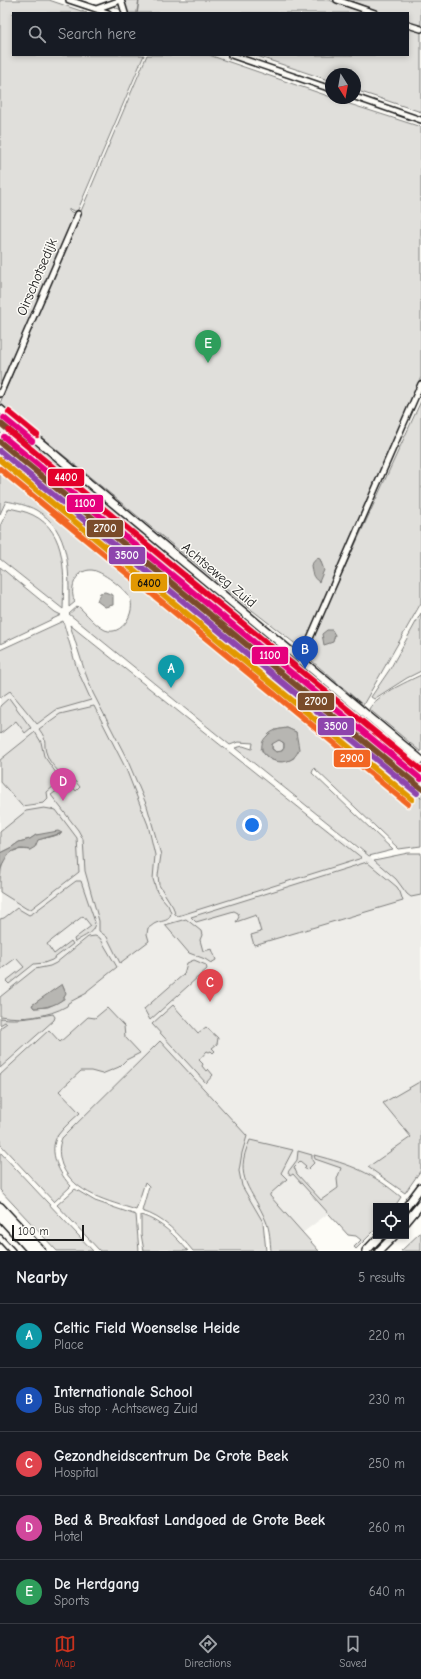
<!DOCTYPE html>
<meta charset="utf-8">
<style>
:root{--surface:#171b24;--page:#20242c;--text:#f1f3f6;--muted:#9ea1a6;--line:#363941;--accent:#c8321e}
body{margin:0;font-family:"Comic Neue",sans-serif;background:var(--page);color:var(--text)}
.controls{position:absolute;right:12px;bottom:12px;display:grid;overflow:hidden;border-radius:0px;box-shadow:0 2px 6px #0003}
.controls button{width:36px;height:36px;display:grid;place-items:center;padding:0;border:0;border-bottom:1px solid var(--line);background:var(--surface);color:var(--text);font:20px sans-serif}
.compass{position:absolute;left:325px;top:68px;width:36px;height:36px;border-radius:50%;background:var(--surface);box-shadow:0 2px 6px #0003;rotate:169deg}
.scale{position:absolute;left:12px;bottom:10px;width:72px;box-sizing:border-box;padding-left:4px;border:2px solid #1c1c1c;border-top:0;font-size:11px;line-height:14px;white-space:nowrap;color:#1c1c1c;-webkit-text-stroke:3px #fdfcf7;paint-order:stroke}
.you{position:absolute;left:252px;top:825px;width:14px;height:14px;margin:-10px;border:3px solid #fff;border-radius:50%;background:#1a73e8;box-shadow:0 0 0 6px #1a73e833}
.badge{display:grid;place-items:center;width:26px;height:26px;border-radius:50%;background:var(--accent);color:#fff;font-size:13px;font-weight:700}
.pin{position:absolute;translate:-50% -33px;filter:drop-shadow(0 1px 2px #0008)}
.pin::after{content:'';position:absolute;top:21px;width:14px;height:12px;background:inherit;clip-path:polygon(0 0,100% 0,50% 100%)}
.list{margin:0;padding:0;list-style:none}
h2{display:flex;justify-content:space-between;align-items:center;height:52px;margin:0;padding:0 16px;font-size:17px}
h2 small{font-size:13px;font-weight:400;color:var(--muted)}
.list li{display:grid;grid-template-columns:26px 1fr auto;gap:12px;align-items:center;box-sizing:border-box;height:64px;padding:0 16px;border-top:1px solid var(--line)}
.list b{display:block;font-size:15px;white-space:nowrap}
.list p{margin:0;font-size:13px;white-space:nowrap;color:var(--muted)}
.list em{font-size:13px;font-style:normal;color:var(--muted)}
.icon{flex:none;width:22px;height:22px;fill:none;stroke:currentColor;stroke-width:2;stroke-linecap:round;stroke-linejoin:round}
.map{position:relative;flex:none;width:421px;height:1251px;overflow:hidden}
.search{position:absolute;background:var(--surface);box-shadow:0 2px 6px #0003;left:12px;right:12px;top:12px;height:44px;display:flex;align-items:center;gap:10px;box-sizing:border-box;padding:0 14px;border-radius:0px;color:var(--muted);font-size:15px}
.sheet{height:372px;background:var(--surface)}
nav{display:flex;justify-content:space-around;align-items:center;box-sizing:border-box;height:56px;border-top:1px solid var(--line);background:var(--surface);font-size:11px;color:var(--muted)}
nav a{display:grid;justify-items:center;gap:2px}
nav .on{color:var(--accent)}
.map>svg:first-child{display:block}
</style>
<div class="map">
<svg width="421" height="1251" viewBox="0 0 421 1251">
<rect width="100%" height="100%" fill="#fdfcf7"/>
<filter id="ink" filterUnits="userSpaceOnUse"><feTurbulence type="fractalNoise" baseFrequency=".025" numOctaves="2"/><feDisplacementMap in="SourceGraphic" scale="8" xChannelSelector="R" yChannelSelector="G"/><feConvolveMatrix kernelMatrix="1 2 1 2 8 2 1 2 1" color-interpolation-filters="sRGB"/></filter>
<g filter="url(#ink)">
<path fill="#eeede9" d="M 0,415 L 421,765 L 421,802 L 0,458 Z
M 50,645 L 421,891 L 421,1143 L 297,1237 L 0,1113 L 0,685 Z"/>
<path fill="#e0dfdb" stroke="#7e7e7c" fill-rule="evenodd" d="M 0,0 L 49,0 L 87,13 L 13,13 L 13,55 L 144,55 L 77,212 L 69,209 L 69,211 L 76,214 L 0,391 Z
M 117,0 L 329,0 L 366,13 L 129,13 L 114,7 Z
M 344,0 L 421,0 L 421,27 L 408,23 L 408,13 L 380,13 Z
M 408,28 L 421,32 L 421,112 L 355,90 L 355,74 L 331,74 L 331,81 L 254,55 L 408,55 Z
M 147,55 L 209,55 L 331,97 L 331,98 L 421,127 L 421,377 L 302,649 L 248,607 L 0,403 Z
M 421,401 L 421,603 L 363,705 L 312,661 L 306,652 Z
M 0,413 L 421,764 L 421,767 L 0,418 Z
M 0,446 L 421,793 L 421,846 L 399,849 L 314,768 L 312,773 L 393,850 L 369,856 L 235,748 L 243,746 L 252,749 L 253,743 L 238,742 L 230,745 L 69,614 L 78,606 C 86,613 95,625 105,630 C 122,637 136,612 130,598 C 125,589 101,570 91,570 C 74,570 69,591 75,602 L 69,607 C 69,572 71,530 36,510 C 27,505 16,503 6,501 L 0,514 ZM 287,728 L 296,732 L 294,758 C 282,765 267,762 261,749 L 275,730 Z
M 9,508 C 17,510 25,511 33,515 C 68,532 64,577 63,609 L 0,559 L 0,526 Z
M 0,567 L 55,612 L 61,615 L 0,644 Z
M 421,613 L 421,671 L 407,678 L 374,699 L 371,697 L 390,669 Z
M 63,621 L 77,669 L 91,700 L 56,710 L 37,724 L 10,691 L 0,698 L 0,650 Z
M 70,625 L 362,858 L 178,916 L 175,914 L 173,907 L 159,885 L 158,875 L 161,855 L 147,806 L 127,759 L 93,693 L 85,672 Z
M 421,675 L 421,752 L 369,709 C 377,695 406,682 421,675 Z
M 9,698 L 31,728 L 25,733 L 16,721 L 0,734 L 0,706 Z
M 94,706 L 126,769 L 148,825 L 155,855 L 153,879 L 157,892 L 168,905 L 171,913 C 169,922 164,920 156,923 C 153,924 151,927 148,928 L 147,934 L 149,941 L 120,963 L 107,937 L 99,931 L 99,921 L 85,871 L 83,839 L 78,830 L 51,795 L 69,782 L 76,791 L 80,787 L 70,775 L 64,778 C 59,771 50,764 47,755 C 42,743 49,742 39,729 L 60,714 Z
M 35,732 L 41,742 L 44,756 L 61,780 L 47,792 L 48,799 L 44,803 L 22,806 L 0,781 L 0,760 Z
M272 746a6 6 0 1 1 12 0a6 6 0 1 1-12 0Z
M 44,808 L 56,810 L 77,838 L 79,872 L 31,909 L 27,909 L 0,892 C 0,871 0,845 30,850 L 37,840 L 61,834 L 36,835 L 30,839 L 19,842 L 12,847 L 0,853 L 0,832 L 26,811 Z
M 408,853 L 421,853 L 421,895 L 411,897 L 407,894 L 396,879 L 374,860 Z
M 367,862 L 397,887 L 400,892 L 403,901 L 254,945 L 251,935 L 261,932 L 256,915 L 236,922 L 239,917 L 238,913 L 234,911 L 196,922 L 191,917 Z
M 76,881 L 81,881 L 95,922 C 94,934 85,935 75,942 L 74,939 L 91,926 L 83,916 L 47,944 L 54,954 L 71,941 L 73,944 L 52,960 L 44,963 L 34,964 L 9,984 L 6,981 L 24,967 L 16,958 L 0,970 L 0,919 L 4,918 L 17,908 L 29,915 L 33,913 Z
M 186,919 L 201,931 L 202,935 L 200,940 L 203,951 L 212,949 L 216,960 L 211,963 L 205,959 L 189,953 L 165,925 Z
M 95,936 L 100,938 L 117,967 L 87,991 L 87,993 L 68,1003 L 67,1006 C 48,1017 22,1020 0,1016 L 0,997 L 35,969 L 50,966 L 56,963 L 88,937 ZM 64,987 L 64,999 L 48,1007 L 34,1008 L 32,1005 Z
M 194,960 L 206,965 L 207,969 L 150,1020 L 144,1009 L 184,974 L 187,963 Z
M 173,1005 L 198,1033 L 206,1027 L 218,1038 L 217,1044 L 212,1048 L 215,1051 L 213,1053 L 211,1051 L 209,1052 L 207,1051 L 199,1060 L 203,1064 L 202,1066 L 206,1071 L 208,1069 L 213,1075 L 206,1083 L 152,1024 Z
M 107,1008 L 124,1026 L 125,1037 L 140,1053 L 126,1060 L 119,1067 L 102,1074 L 91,1071 L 81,1071 L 59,1091 L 80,1113 C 72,1120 64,1127 58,1135 C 47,1151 60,1175 71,1186 L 54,1202 L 0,1144 L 0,1075 L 49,1030 L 60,1042 L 88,1017 L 95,1018 Z
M 53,1014 L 55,1017 L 54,1020 L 0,1068 L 0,1028 L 7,1023 L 5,1022 L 0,1025 L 0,1018 C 18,1021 35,1017 53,1014 Z
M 160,1041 L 247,1136 L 242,1153 L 239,1171 L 242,1186 L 263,1222 L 266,1251 L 193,1251 C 179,1234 163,1217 142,1211 L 149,1186 L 145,1182 L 136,1210 C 109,1201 74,1194 62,1165 C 59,1156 58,1147 62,1138 Z
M 421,1081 L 421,1170 L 405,1193 L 368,1167 L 411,1137 L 383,1103 Z
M 250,1140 L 293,1150 L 281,1173 L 287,1179 L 270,1194 L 270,1196 L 319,1251 L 271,1251 C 270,1241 270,1230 266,1221 C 253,1189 232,1179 250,1140 Z
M 298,1151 L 312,1155 L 312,1160 L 314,1163 L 307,1170 L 304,1168 L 306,1166 L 300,1161 L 294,1167 L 297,1174 L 321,1200 L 338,1188 L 337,1179 L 341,1168 L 315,1159 L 314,1155 C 352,1165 371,1172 401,1197 L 395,1206 L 376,1206 L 376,1229 L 356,1249 L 354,1247 L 361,1240 L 356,1236 L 348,1235 L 293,1174 L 290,1176 L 288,1172 L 297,1160 Z
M 0,1152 L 93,1251 L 57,1251 L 0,1190 Z
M 75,1189 L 95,1201 L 136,1215 L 139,1251 L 100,1251 L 57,1205 Z
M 141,1215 C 161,1221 175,1236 188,1251 L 144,1251 L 141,1234 Z
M 421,1232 L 421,1251 L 401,1251 Z"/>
<path fill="#b7b6b2" stroke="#797876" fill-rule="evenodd" d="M 317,558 L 320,559 L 324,570 L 319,582 C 312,577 312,573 311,565 Z
M 105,592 L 113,595 L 113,605 L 105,607 L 97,601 L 100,593 Z
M 180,599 L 291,689 L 305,701 L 179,600 Z
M 327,630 L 332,630 L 335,635 L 333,642 L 324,645 L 322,634 Z
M 315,710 L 421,797 L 421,798 L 315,711 Z
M 287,728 L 296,732 L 299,749 C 290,776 247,755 267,736 C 272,730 279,729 287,728 ZM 279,740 L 284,743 L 284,748 L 282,751 L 276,752 L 272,749 L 272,744 Z
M 58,831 L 62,833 L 38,840 L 35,847 L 30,850 C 9,846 9,855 0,869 L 0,853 L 12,847 L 19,842 L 30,839 L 36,835 Z
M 62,984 L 66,994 C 62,1005 44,1008 34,1008 L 32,1005 Z"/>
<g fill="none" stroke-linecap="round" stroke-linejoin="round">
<path stroke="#797876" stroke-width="1.5" d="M 78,0 L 96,6
M 137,13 L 139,0"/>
<g stroke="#1c1c1c" stroke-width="8">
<path id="street" d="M 69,0 L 108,13
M 121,0 L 125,13
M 337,0 L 375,13
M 96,9 L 121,0
M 408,25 L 421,29
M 231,55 L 331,89
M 355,97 L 421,120
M 0,394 L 78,214
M 299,658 L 304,652 L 421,384
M 0,1238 L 12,1251"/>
</g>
<g stroke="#1c1c1c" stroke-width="10">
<path id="secondary" d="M 0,409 L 421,760
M 406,1207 L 421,1187
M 406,1222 L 421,1204
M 366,1251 L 380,1236
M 379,1251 L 394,1236"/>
</g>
<g stroke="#1c1c1c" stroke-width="11">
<path id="primary" d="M 0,1207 L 41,1251
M 0,1216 L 32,1251"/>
</g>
<use href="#street" stroke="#fdfcf7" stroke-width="5"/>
<use href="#secondary" stroke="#fdfcf7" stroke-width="7"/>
<use href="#primary" stroke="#fdfcf7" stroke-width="8"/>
<g stroke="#1c1c1c" stroke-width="3">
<path id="rail" d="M 0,434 L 421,781"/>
</g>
<use href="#rail" stroke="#fdfcf7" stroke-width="1.5" stroke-dasharray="4.5" stroke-linecap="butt"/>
<g stroke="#fdfcf7" stroke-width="9">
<path id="rail-1" d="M 0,423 L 28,446
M 0,442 L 421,788"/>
</g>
<g stroke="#fdfcf7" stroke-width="9">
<path id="rail-2" d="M 0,451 L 417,793"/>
</g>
<g stroke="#fdfcf7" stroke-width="9">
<path id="rail-3" d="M 4,418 L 32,441
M 4,437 L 421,779"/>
</g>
<g stroke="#fdfcf7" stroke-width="9">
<path id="rail-4" d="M 0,460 L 412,799"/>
</g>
<g stroke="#fdfcf7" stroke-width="9">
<path id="rail-5" d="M 9,412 L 37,435
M 9,431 L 421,770"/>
</g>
<g stroke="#fdfcf7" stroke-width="9">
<path id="rail-6" d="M 0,469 L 408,804"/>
</g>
<use href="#rail-1" stroke="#7a4b2a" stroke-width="6"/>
<use href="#rail-2" stroke="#8e44ad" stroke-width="6"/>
<use href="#rail-3" stroke="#e5007d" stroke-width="6"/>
<use href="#rail-4" stroke="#e19803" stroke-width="6"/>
<use href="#rail-5" stroke="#e4002b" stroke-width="6"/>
<use href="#rail-6" stroke="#f26522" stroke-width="6"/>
</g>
</g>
<g text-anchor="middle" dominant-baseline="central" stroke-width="3" stroke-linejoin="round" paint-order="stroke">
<g font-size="14" fill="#1c1c1c" stroke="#fdfcf7">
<text transform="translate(37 277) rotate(-67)">Oirschotsedijk</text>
<text transform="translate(219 575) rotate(40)">Achtseweg Zuid</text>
</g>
</g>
<g stroke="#fdfcf7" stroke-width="1.5">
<rect x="47" y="468" width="38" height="19" rx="4" fill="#e4002b"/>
<rect x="66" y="494" width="38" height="19" rx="4" fill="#e5007d"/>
<rect x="86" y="519" width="38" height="19" rx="4" fill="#7a4b2a"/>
<rect x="108" y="546" width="38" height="19" rx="4" fill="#8e44ad"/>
<rect x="130" y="573" width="38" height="19" rx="4" fill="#e19803"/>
<rect x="251" y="646" width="38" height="19" rx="4" fill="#e5007d"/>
<rect x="297" y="692" width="38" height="19" rx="4" fill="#7a4b2a"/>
<rect x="317" y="717" width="38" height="19" rx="4" fill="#8e44ad"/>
<rect x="333" y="749" width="38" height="19" rx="4" fill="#f26522"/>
</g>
<g font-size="11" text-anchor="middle" font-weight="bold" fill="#fff">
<text x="66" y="481">4400</text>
<text x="85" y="507">1100</text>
<text x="105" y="532">2700</text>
<text x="127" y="559">3500</text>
<text x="270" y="659">1100</text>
<text x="316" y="705">2700</text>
<text x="336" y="730">3500</text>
<text x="352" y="762">2900</text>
</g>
<g font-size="11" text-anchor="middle" font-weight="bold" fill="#111">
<text x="149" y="587">6400</text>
</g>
</svg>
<div class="controls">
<button><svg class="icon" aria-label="locate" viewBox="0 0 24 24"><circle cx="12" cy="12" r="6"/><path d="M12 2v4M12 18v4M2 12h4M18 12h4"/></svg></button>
</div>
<svg class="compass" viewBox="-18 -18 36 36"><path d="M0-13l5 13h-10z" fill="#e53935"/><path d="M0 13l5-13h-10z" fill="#9ea1a6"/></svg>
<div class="scale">100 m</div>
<div class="you"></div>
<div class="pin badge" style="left:171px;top:688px;background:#0f9aa8">A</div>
<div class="pin badge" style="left:305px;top:669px;background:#1a4fb4">B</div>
<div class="pin badge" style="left:210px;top:1002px;background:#e0444e">C</div>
<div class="pin badge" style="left:63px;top:801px;background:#d1479c">D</div>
<div class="pin badge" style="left:208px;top:363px;background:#2e9e5b">E</div>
<div class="search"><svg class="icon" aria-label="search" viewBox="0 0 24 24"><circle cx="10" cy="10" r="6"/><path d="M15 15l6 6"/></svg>Search here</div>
</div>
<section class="sheet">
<h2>Nearby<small>5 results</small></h2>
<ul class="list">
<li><span class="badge" style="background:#0f9aa8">A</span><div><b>Celtic Field Woenselse Heide</b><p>Place</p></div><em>220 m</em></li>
<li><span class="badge" style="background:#1a4fb4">B</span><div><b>Internationale School</b><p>Bus stop · Achtseweg Zuid</p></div><em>230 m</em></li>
<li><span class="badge" style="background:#e0444e">C</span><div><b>Gezondheidscentrum De Grote Beek</b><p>Hospital</p></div><em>250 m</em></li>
<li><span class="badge" style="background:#d1479c">D</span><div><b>Bed &amp; Breakfast Landgoed de Grote Beek</b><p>Hotel</p></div><em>260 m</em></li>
<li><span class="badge" style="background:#2e9e5b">E</span><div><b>De Herdgang</b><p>Sports</p></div><em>640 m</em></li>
</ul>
</section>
<nav>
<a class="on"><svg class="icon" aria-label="map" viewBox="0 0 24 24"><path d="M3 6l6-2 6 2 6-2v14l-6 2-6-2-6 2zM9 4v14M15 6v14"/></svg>Map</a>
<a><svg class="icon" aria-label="directions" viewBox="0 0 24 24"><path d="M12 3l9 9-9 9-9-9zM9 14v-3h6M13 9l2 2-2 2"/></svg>Directions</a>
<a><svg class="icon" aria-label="saved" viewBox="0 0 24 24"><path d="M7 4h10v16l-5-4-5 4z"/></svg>Saved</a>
</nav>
